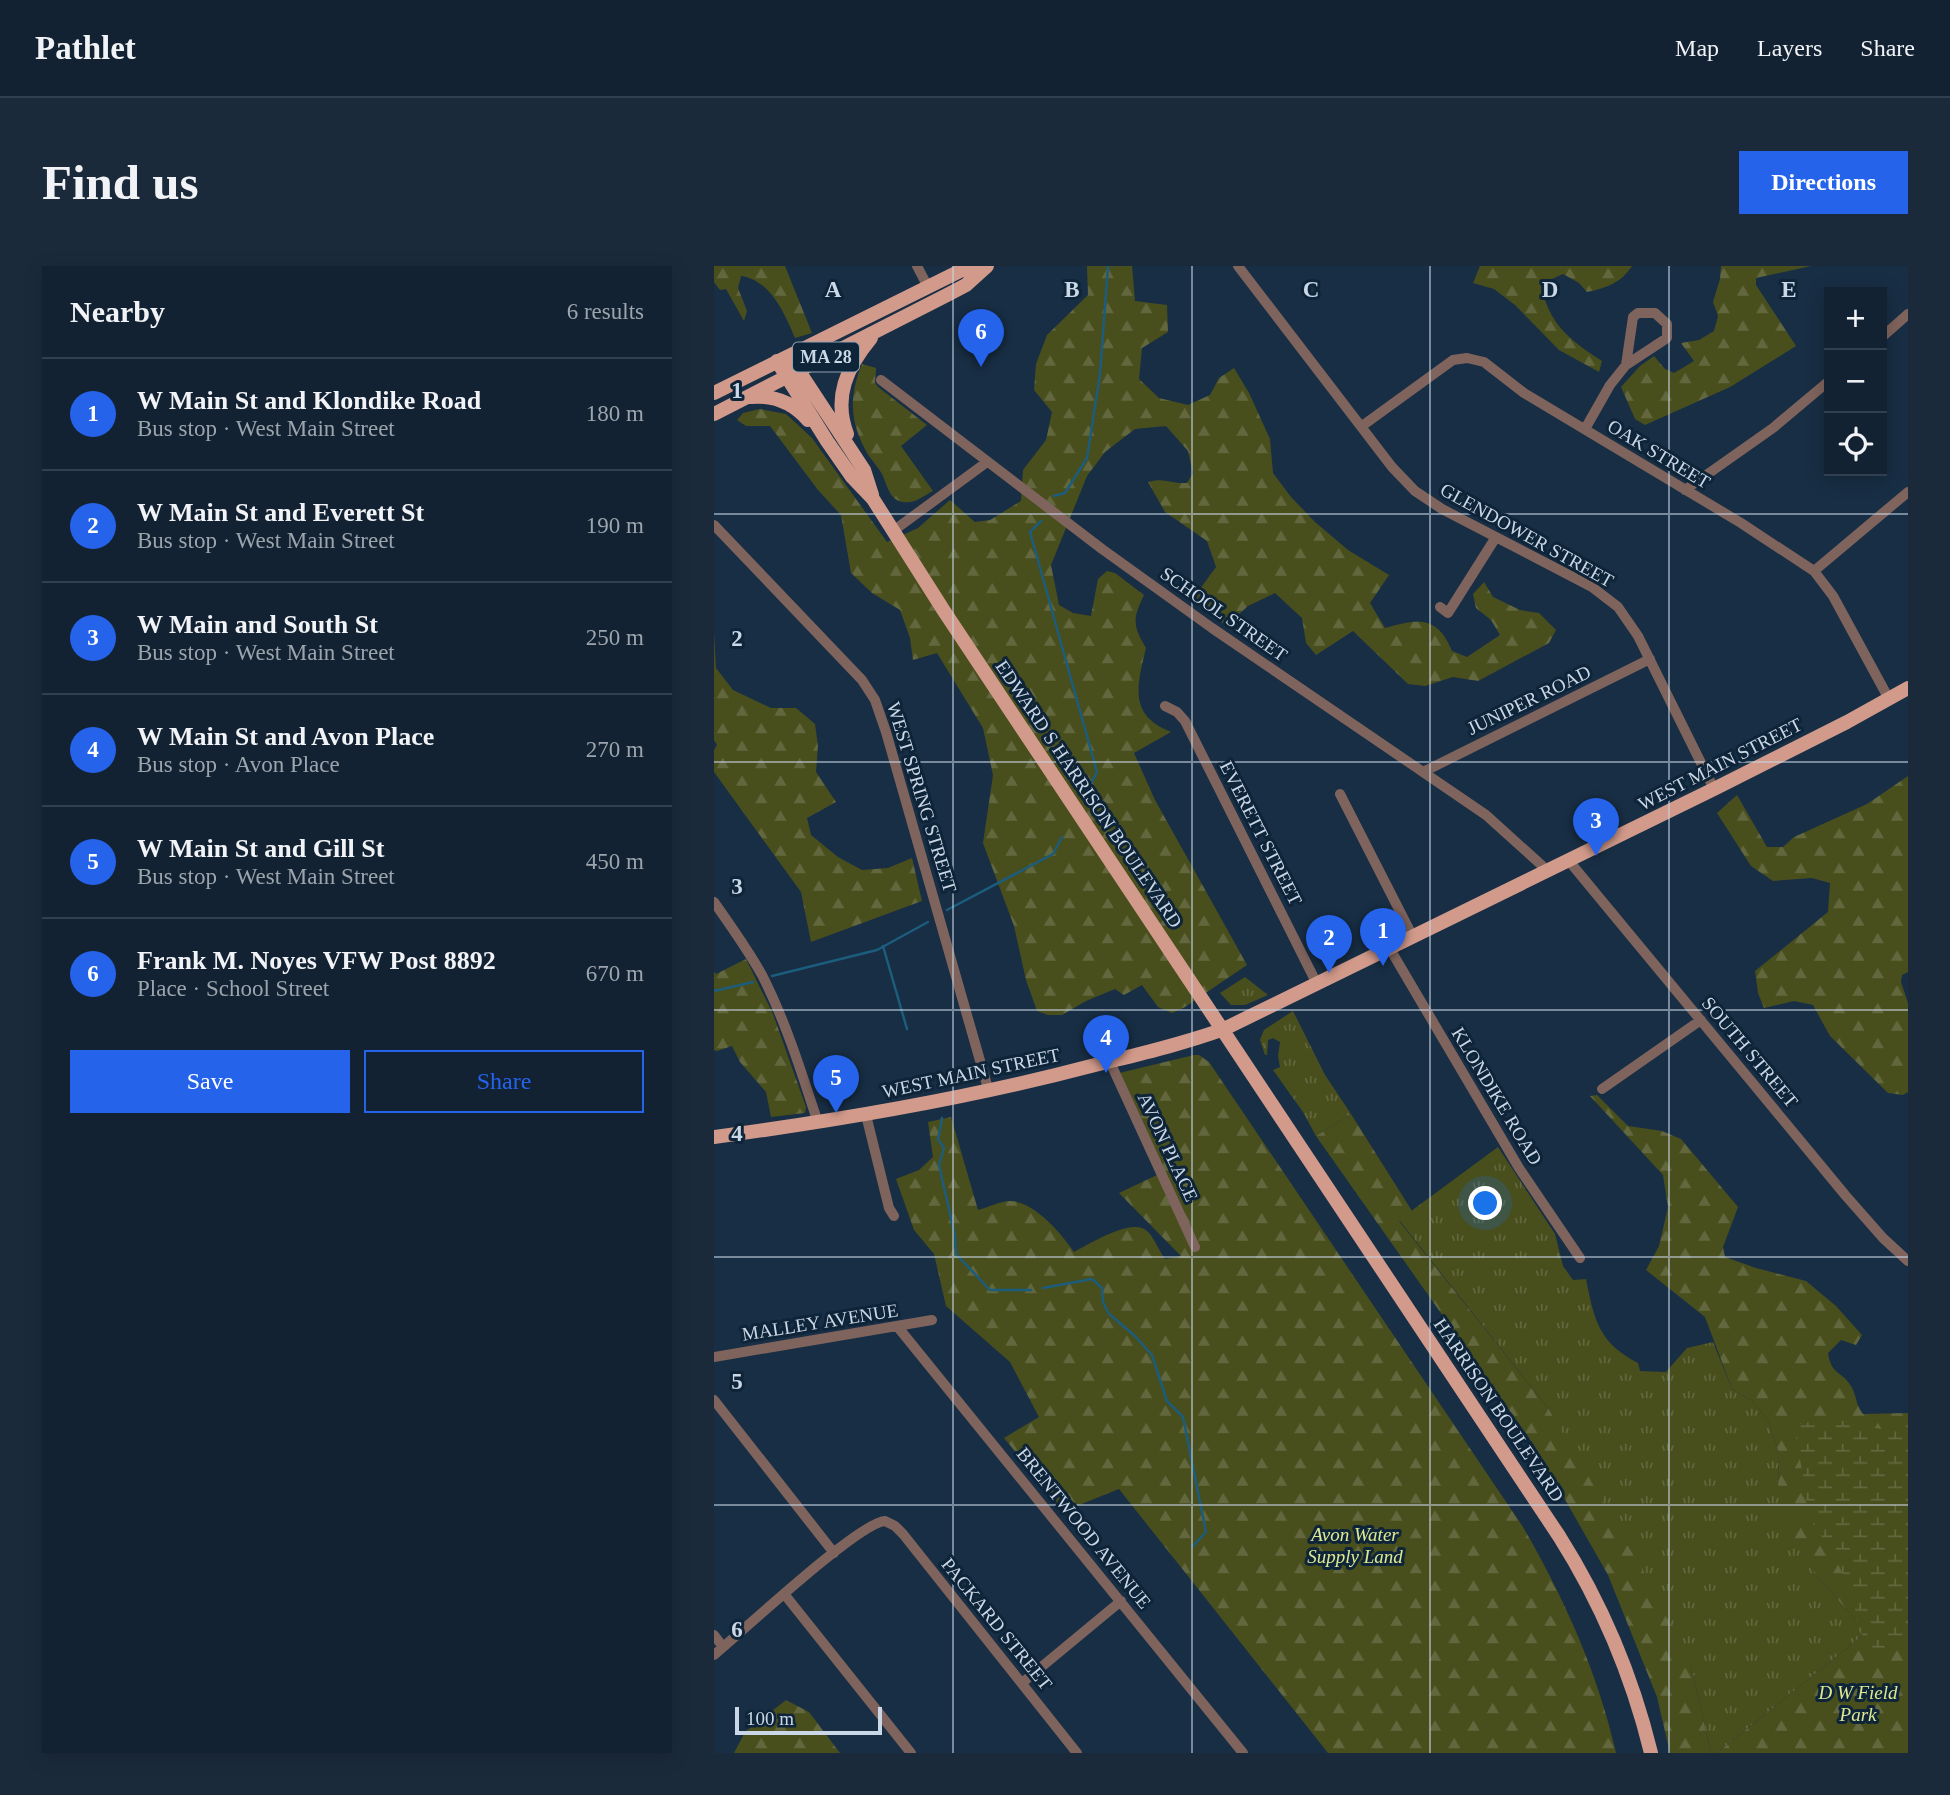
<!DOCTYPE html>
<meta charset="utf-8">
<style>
:root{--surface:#122233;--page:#1b2a3b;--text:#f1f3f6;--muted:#9ca4ac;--line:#313f4e;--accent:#2563eb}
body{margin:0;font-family:"Times New Roman",serif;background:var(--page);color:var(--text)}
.controls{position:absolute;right:21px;top:21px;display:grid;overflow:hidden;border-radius:0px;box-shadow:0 4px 18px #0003}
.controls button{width:63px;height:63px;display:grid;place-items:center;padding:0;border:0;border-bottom:2px solid var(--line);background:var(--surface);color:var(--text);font:35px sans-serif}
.scale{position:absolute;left:21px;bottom:18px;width:147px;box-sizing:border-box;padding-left:7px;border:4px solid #cad7e6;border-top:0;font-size:19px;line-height:24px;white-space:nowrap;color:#cad7e6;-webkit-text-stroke:5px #0e2439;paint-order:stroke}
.you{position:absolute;left:772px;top:938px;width:24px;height:24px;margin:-18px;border:5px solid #fff;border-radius:50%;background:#1a73e8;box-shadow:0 0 0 10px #1a73e833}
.badge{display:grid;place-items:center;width:46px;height:46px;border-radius:50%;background:var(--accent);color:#fff;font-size:23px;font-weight:700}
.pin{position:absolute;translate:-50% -58px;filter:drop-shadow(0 2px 4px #0008)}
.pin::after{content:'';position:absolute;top:37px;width:24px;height:21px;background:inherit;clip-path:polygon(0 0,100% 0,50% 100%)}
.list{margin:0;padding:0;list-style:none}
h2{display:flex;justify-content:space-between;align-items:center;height:91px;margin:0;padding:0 28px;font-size:30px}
h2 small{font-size:23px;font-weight:400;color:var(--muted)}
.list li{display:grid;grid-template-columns:46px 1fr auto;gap:21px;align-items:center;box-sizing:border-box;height:112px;padding:0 28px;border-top:2px solid var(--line)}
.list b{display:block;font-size:26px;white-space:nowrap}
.list p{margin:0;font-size:23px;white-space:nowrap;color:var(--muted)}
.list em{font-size:23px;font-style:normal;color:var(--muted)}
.actions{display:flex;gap:14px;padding:21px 28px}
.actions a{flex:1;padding:16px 0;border:2px solid var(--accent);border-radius:0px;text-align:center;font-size:24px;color:var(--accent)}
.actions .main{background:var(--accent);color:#fff}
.icon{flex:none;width:38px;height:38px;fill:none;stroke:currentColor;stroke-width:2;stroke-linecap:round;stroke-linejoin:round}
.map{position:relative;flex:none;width:1194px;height:1487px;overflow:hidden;border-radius:0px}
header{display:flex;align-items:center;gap:42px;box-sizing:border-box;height:98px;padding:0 35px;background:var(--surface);border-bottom:2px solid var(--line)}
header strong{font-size:33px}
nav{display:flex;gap:38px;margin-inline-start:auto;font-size:24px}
.intro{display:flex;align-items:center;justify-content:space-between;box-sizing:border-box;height:168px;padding:0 42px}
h1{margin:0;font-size:49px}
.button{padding:18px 32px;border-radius:0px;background:var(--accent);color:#fff;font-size:24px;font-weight:700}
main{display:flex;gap:42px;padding:0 42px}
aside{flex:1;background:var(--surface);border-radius:0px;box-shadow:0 4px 18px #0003}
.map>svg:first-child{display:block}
</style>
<header>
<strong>Pathlet</strong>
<nav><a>Map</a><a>Layers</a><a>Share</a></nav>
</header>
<div class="intro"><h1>Find us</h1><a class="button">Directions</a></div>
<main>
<aside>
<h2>Nearby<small>6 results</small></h2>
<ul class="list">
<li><span class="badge">1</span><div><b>W Main St and Klondike Road</b><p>Bus stop · West Main Street</p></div><em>180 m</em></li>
<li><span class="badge">2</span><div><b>W Main St and Everett St</b><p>Bus stop · West Main Street</p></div><em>190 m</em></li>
<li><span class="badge">3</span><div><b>W Main and South St</b><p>Bus stop · West Main Street</p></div><em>250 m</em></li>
<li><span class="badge">4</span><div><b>W Main St and Avon Place</b><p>Bus stop · Avon Place</p></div><em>270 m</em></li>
<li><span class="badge">5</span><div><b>W Main St and Gill St</b><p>Bus stop · West Main Street</p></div><em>450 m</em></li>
<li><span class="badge">6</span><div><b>Frank M. Noyes VFW Post 8892</b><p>Place · School Street</p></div><em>670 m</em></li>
</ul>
<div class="actions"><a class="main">Save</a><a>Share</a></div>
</aside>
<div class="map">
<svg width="1194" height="1487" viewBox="0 0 1194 1487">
<defs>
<pattern id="grass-tufts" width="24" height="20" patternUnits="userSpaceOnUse" patternTransform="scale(1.75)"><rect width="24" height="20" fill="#494e1d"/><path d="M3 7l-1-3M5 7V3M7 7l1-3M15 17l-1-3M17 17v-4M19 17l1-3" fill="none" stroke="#62673e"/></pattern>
<pattern id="forest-firs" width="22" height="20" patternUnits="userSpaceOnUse" patternTransform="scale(1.75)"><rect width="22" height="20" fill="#494e1d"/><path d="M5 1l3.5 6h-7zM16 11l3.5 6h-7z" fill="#62673e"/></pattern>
<pattern id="wetland-marsh" width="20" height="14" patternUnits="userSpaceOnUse" patternTransform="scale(1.75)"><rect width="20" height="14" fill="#494e1d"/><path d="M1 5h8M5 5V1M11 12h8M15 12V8" fill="none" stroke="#62673e"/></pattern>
</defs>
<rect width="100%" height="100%" fill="#182e44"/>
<path fill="url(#grass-tufts)" d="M 531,711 L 554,729 L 531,739 L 517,739 L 506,727 Z
M 579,745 L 611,809 L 637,848 L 602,870 L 589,846 L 559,804 L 566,801 L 564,790 L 566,776 L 559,772 L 554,774 L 553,789 L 551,789 L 546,774 L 550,764 Z
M 784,881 L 841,968 L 849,1000 L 859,1014 L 872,1013 C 880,1054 885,1077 924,1097 L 926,1105 L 952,1106 L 973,1082 L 999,1076 L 1018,1123 L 1038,1135 L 1054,1154 L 1065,1188 L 1064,1222 L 1105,1313 L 1153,1366 L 1003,1487 L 997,1487 L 977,1400 L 834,1142 L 685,954 Z"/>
<path fill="url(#forest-firs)" d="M 0,0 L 71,0 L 98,67 L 81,72 C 70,46 56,14 27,10 L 24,22 L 33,45 L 30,55 L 12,23 L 6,24 L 0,16 Z
M 373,0 L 418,0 L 421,35 L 453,39 L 454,66 L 428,82 L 425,113 L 445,132 L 474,139 L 496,129 L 505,112 L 520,102 L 535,127 L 556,173 L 559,207 L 577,231 L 601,256 L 634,284 L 675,309 L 656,337 L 671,362 C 704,353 723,349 738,385 L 753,391 L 786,369 L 777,354 L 762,342 L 759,328 L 770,316 L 779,331 L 806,344 L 825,347 L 842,364 L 835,377 L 764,415 L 739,411 L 711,420 L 694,418 L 639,365 L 602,389 L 592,377 L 588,352 L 561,327 L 534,340 L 512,360 L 480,331 L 502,301 L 493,275 L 451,246 L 434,216 C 450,211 457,218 473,217 L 479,207 L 474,185 L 452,160 L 421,163 L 391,186 L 373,210 L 337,299 L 345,339 L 359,347 L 377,350 L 384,313 L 393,305 L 401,307 L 430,329 C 419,352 418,359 432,382 C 423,420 414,449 457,466 L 420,487 L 441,534 L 533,699 L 471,741 L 458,747 L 444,741 L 428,719 L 410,729 L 401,723 L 372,735 L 348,749 L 334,749 L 323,745 L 312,714 L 300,660 L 269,577 L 279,509 L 269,462 L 223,387 L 199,394 L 196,372 L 186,344 L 158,327 L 137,307 L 127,249 L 104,224 L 56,160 L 32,160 L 23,154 L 29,147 L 46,143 L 72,148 L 98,172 L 173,276 L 204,262 L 236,234 L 261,256 L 276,254 L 307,235 L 309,204 L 332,174 L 338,146 L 320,124 L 322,98 L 333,69 L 374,29 Z
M 766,0 L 918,0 C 907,17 892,22 873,26 L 865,17 L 849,8 L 827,18 C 834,57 855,74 888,95 L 885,106 L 845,84 L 801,39 L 780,23 L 759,17 Z
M 1007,0 L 1097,0 L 1042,12 L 1042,19 L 1082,80 L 1016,121 L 931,159 L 921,153 L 907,121 L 926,100 L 940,90 L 951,103 L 960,107 L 980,95 L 967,77 L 985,74 L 1000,65 L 1004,50 L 999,36 L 1006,13 Z
M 148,98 L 162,102 L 161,117 L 164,121 L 213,159 L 187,180 L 219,225 C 209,230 201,238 189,236 C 175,234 173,218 168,208 C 164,201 159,196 155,190 C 136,159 134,132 148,98 Z
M 0,367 L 2,402 L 19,424 L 57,442 L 82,442 L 101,458 L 104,480 L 102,506 L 122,536 L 93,552 L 97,569 L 124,591 L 148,604 L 174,602 L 198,592 L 208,635 L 97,676 L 87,626 L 0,506 L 0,484 L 3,479 L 0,474 Z
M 1194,510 L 1194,706 L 1188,709 L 1187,716 L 1194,737 L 1194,826 L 1189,829 L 1174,827 L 1116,770 L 1099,739 L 1080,735 L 1050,742 L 1044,727 L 1041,705 L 1114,646 L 1116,617 L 1098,612 L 1059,615 L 1037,600 L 1003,547 L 1023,529 L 1053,581 L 1069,581 L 1080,571 L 1153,538 Z
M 32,693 L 59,748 L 92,841 L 91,847 L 57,851 L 52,826 L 26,796 L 18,780 L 3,785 L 0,784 L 0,706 L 2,708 Z
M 480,789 L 485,789 L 495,796 L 809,1261 C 850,1332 884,1407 902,1487 L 614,1487 L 405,1223 L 350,1245 L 290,1172 L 325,1151 L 296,1096 L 232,1040 L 220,988 L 200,964 L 182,913 L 205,904 L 219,891 L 214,856 L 237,851 L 264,944 C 273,942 286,935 296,935 C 320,935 348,968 360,986 C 376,978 418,951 433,965 C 440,971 445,985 451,993 L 467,990 L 405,927 L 443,909 L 397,809 Z
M 883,829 L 914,860 L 948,865 L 967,873 L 1024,941 L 1009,981 L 1011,991 L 1042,1002 L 1092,1015 L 1122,1040 L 1148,1069 L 1142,1079 L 1127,1074 L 1114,1087 C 1117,1109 1128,1105 1137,1120 C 1143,1130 1141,1138 1149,1148 L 1194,1147 L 1194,1487 L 1003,1487 L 1153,1366 L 1105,1313 L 1080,1271 L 1064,1222 L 1065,1188 L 1054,1154 L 1038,1135 L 1018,1123 L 991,1051 L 932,1004 L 945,980 L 954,941 L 949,909 L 876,830 Z
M 637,848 L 698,945 L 685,955 L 834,1142 L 924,1295 L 977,1400 L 997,1487 L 956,1487 L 943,1431 L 894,1309 L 820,1179 L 602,870 Z
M 72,1434 L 95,1446 L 126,1487 L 20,1487 L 31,1466 Z"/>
<path fill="url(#wetland-marsh)" d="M 1126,1154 L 1176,1165 L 1194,1158 L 1194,1374 C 1185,1383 1172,1383 1160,1383 L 1144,1364 L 1139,1329 L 1118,1286 L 1094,1250 L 1090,1215 L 1080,1162 L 1088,1157 Z"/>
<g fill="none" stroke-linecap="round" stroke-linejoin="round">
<path stroke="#1c5c7c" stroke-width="2.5" d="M 340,230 L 351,227 L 373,192 L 386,108 L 394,0
M 327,255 L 316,266 L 383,506 L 373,525
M 233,644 L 339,588 L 348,571
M 169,680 L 193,763
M 58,710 L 163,684 L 214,656
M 0,725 L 39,716
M 228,852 L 224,873 L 230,882 L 225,899 L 241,970 L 242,988 L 276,1024 L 317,1024
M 329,1022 L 378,1013 L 388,1022 L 389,1036 L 395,1048 L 420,1069 L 438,1089 L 453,1135 L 469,1151 L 492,1266 L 478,1281"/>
<path stroke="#7f645d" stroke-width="10" d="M 203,0 L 214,21
M 524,0 L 678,201 L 701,225 L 728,243 L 878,321 L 904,341 L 924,370 L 1000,523
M 1168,71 L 1194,48
M 167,114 L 388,283 L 498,362 L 772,549 L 834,605
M 648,160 L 739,94 L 753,92 L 770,96 L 810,127 L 1027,257 L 1100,305 L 1119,330 L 1175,433
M 871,163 L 896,119 L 912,99 L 953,72 L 953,58 L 941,47 L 924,47 L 919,51 L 912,99
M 971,224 L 1059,162 L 1115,115
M 0,259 L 148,414 L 161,434 L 172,466 L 275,826
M 179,265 L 273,196
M 1100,305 L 1194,226
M 726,341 L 734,347 L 782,271
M 451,440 L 463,446 L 471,455 L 603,718
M 709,506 L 936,393
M 626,528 L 699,671
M 855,595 L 1132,930 L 1169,972 L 1194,995
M 0,636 C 17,660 34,684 48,709 C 72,756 88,808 104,857
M 676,683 L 805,902 L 866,992
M 396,796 L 481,981
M 888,823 L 987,754
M 152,849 L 175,942 L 180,950
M 183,1060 L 529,1487
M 0,1091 L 218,1054
M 0,1134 L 120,1287
M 71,1329 L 197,1487
M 0,1369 L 9,1381
M 0,1389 C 29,1365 144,1257 171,1255 L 181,1260 L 189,1268 L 363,1487
M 308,1417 L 407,1335"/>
<path stroke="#d19a8b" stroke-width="14" d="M 63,95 L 113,175 L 138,211 L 159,233 L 230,345 L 845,1270 C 888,1338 918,1409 937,1487
M 79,96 L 150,204 L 158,229
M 0,127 L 246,5 L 266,0
M 37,131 C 59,129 79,137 94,154
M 0,148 L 233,29 L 252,19 L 273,0
M 133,168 C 119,131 133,101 157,72
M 0,871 C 127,854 252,833 377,800 C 421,789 466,779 510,763 L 1000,523 L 1133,456 L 1194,422"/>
</g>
<path fill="none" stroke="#cad7e6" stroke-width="2" stroke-opacity="0.55" d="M 239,0 L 239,1487M 478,0 L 478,1487M 716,0 L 716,1487M 955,0 L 955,1487M 0,248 L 1194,248M 0,496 L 1194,496M 0,744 L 1194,744M 0,991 L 1194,991M 0,1239 L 1194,1239"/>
<g text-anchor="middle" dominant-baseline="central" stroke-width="6" stroke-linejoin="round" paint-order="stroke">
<rect fill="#0e2439" stroke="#92a1b2" stroke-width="2" x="79" y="76.5" width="66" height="29" rx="5"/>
<g font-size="18" font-weight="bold" fill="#cad7e6">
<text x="112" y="91">MA 28</text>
</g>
<g font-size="19" fill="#cad7e6" stroke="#0e2439">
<text transform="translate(945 188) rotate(31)">OAK STREET</text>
<text transform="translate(813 269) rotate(29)">GLENDOWER STREET</text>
<text transform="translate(510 348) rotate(35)">SCHOOL STREET</text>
<text transform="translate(815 434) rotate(-26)">JUNIPER ROAD</text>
<text transform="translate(1006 498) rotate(-27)">WEST MAIN STREET</text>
<text transform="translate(375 528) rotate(56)">EDWARD S HARRISON BOULEVARD</text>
<text transform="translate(208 531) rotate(73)">WEST SPRING STREET</text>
<text transform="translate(547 567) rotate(63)">EVERETT STREET</text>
<text transform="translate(1036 786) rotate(50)">SOUTH STREET</text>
<text transform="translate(257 807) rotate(-12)">WEST MAIN STREET</text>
<text transform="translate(783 830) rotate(59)">KLONDIKE ROAD</text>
<text transform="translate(454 881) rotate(65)">AVON PLACE</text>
<text transform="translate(106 1056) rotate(-9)">MALLEY AVENUE</text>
<text transform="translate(785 1144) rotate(56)">HARRISON BOULEVARD</text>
<text transform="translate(370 1262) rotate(51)">BRENTWOOD AVENUE</text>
<text transform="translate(283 1358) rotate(51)">PACKARD STREET</text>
</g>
<g font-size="19" font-style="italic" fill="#dee991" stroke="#0e2439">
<text x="641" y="1268">Avon Water<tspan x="641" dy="22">Supply Land</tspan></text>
<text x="1144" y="1426">D W Field<tspan x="1144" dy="22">Park</tspan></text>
</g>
</g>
<g font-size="23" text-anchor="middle" font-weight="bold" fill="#cad7e6" stroke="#0e2439" stroke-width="6" stroke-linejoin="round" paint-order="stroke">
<text x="119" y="31">A</text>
<text x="358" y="31">B</text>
<text x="597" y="31">C</text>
<text x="836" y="31">D</text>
<text x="1075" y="31">E</text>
<text x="23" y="132">1</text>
<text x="23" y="380">2</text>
<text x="23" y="628">3</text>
<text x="23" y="875">4</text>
<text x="23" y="1123">5</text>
<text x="23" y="1371">6</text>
</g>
</svg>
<div class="controls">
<button>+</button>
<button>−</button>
<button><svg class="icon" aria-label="locate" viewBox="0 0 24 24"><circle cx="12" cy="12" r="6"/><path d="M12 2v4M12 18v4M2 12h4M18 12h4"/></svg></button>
</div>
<div class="scale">100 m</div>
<div class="you"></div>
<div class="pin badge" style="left:669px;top:700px">1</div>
<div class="pin badge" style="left:615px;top:707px">2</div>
<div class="pin badge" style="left:882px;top:590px">3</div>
<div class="pin badge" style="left:392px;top:807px">4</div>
<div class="pin badge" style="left:122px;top:847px">5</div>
<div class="pin badge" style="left:267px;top:101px">6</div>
</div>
</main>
